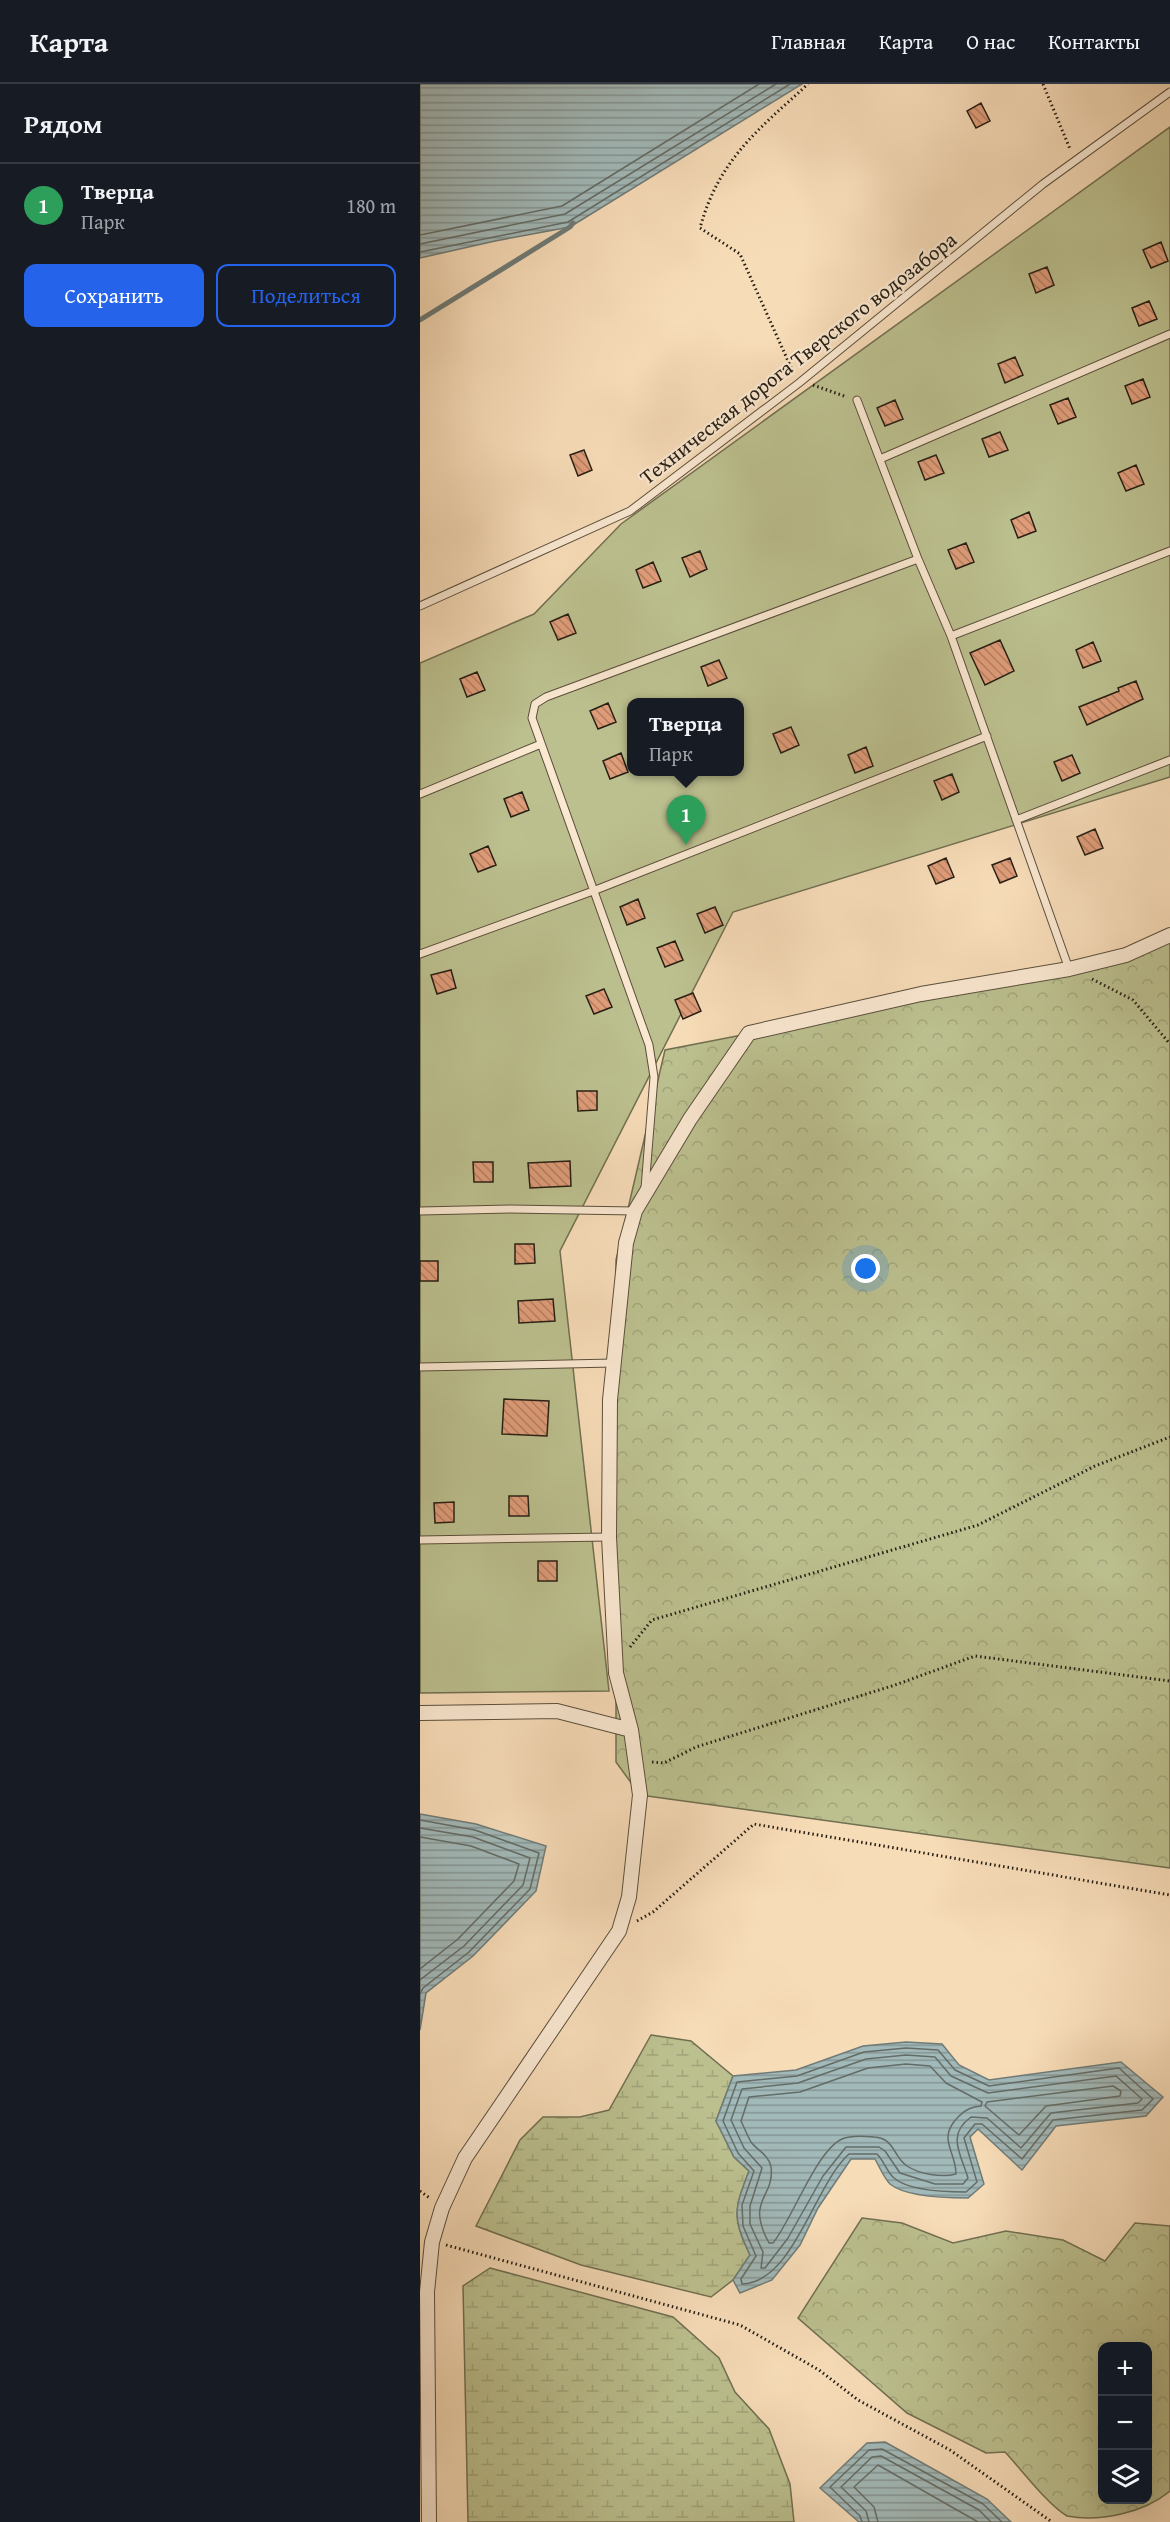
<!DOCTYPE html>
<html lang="ru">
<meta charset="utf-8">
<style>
:root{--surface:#171b24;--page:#242831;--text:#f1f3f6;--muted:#9ea1a6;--line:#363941;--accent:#2563eb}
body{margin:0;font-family:"Gentium Book Plus",serif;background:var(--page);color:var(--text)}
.controls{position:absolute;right:18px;bottom:18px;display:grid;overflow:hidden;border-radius:12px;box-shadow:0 6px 24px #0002}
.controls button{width:54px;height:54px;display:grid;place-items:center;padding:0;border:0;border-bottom:2px solid var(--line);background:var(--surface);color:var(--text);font:30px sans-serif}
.you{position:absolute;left:446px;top:1185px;width:21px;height:21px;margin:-15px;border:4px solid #fff;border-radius:50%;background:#1a73e8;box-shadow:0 0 0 9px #1a73e833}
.badge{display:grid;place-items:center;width:39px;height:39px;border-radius:50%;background:var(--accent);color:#fff;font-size:20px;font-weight:700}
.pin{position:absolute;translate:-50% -50px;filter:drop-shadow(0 2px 3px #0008)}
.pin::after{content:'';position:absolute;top:32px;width:21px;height:18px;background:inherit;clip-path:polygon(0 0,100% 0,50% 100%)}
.popup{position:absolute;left:207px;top:614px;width:117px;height:78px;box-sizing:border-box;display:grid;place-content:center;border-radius:12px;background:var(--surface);filter:drop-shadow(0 2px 4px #0005);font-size:20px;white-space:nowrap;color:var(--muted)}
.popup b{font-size:22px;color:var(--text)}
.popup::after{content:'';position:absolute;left:50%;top:100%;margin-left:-12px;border:12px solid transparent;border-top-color:var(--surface)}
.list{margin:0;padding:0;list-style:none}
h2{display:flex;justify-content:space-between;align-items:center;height:78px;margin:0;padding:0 24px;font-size:26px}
h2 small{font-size:20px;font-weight:400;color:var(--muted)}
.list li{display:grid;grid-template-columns:39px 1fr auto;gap:18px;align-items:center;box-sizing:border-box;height:84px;padding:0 24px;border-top:2px solid var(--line)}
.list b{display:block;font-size:22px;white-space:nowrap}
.list p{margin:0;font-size:20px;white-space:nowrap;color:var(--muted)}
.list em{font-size:20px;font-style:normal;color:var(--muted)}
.actions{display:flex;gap:12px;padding:18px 24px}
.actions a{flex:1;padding:14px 0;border:2px solid var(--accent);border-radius:12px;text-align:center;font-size:21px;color:var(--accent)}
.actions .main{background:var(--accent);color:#fff}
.icon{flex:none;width:33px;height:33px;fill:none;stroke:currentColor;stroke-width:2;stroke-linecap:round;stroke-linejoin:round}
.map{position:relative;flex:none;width:750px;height:2438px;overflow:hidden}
header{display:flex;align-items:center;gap:36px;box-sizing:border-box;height:84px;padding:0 30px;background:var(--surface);border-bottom:2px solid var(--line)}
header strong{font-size:28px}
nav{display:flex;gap:33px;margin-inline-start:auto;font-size:21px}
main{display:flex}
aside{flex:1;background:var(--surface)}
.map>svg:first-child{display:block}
</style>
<header>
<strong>Карта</strong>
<nav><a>Главная</a><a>Карта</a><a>О нас</a><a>Контакты</a></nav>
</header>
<main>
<aside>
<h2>Рядом<small></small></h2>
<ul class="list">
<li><span class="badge" style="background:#2e9e5b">1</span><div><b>Тверца</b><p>Парк</p></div><em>180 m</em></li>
</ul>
<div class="actions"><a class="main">Сохранить</a><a>Поделиться</a></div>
</aside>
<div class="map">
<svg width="750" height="2438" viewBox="0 0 750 2438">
<defs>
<pattern id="forest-crowns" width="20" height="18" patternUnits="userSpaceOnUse" patternTransform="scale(1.5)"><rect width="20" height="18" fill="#bcc08f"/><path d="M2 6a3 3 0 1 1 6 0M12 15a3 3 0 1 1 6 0" fill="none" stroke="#a1a57a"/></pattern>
<pattern id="wetland-marsh" width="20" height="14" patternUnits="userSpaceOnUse" patternTransform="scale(1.5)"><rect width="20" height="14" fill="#bcc08f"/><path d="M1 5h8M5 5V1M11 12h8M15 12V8" fill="none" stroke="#a1a57a"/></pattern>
<pattern id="water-rules" width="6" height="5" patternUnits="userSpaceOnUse" patternTransform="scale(1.5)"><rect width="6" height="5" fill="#a2b9b9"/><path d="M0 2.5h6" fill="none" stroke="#849695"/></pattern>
<pattern id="building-back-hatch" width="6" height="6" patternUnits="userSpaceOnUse" patternTransform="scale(1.5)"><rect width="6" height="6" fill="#e09d7a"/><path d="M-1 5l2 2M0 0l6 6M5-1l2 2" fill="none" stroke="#b57f63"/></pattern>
</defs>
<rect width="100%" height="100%" fill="#f7dcb8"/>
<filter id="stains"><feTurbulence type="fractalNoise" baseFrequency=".00333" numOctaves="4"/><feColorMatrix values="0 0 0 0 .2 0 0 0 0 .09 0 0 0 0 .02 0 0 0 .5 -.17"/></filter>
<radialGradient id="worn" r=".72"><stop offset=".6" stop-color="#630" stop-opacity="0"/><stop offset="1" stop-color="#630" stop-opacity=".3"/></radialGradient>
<path fill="url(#forest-crowns)" stroke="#716f51" stroke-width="1.5" fill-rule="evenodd" d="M 750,858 L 750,1784 L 220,1711 L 196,1678 L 196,1176 L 245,966 L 547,907 Z
M 442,2134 L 482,2139 L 533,2159 L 586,2147 L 643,2156 L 685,2177 L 715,2139 L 750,2142 L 750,2407 C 724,2429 680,2438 647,2432 C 628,2421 601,2385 585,2368 L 566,2369 L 487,2329 L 378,2234 ZM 682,2262 L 728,2262 L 728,2416 L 682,2416 Z"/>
<path fill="url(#wetland-marsh)" stroke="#716f51" stroke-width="1.5" d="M 231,1951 L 271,1957 L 313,1992 L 296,2037 L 314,2073 L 329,2087 C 314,2126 312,2133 330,2171 L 313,2196 L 291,2213 L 161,2181 L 56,2142 L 100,2056 L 123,2033 L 160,2033 L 189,2026 Z
M 70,2184 L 253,2233 L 299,2274 L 315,2308 L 349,2345 L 370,2400 L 374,2438 L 48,2438 L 43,2202 Z"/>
<path fill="#bcc08f" stroke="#716f51" stroke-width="1.5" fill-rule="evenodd" d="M 750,43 L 750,693 L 313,828 L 140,1167 L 189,1607 L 0,1609 L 0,579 L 114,530 L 201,440 ZM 212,618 L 320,618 L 320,688 L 212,688 Z"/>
<path fill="url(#water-rules)" stroke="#707b77" stroke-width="1.5" d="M 0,0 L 382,0 L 150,143 L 75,157 L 0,174 Z
M 0,1730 L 56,1740 L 126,1762 L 116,1807 L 53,1872 L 6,1909 L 0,1946 Z
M 486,1958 L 522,1960 L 539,1981 L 569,1996 L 701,1978 L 743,2013 L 726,2032 L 636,2042 L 602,2086 L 558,2045 L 550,2053 L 564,2100 L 548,2114 C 529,2114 486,2113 470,2100 C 464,2094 459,2082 455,2075 L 431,2075 L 398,2124 L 380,2161 L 352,2196 L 320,2209 L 313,2196 L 330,2171 C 312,2132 314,2126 329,2087 L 314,2073 L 296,2037 L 313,1992 L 376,1986 L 443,1962 Z
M 465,2358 L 567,2415 L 591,2438 L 439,2438 L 400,2404 L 447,2359 Z"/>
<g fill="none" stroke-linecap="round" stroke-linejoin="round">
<path stroke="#646c66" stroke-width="1.5" d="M 0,151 L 142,122 L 339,0
M 0,160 L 145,130 L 356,0
M 0,168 L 148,138 L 370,0
M 0,1736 L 55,1746 L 119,1769 L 110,1805 L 49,1868 L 3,1904 L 0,1910
M 0,1744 L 53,1753 L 110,1774 L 103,1801 L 44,1862 L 0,1896
M 0,1753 L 51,1762 L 99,1780 L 94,1797 L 38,1855 L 0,1885
M 486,1964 L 518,1966 L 535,1986 L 569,2002 L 699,1984 L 733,2015 L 722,2026 L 633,2036 L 602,2075 L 562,2040 L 555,2040 L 544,2054 L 557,2098 L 546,2108 C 526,2108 489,2107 474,2094 C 467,2088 464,2077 457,2070 L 429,2070 C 394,2101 374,2198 322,2200 L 321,2195 L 336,2172 L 323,2142 L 322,2121 L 334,2087 L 318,2069 L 303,2037 L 317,1998 L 377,1992 L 444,1968 Z
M 486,1971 L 515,1973 L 531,1992 L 568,2009 L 696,1992 L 722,2015 L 718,2019 L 631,2029 L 601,2064 L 567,2034 L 551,2033 C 526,2051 541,2070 548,2094 L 543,2100 L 515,2100 L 480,2089 L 465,2067 L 459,2063 L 426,2063 L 403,2092 L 368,2154 L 345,2184 L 341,2184 L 343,2168 L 330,2140 L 330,2122 L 342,2084 L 324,2064 L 311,2036 L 322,2005 L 378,1999 L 446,1975 Z
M 486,1980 L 510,1982 L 526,1999 L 562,2018 L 561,2022 C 552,2023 546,2025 539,2032 C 516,2055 536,2066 536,2090 C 522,2094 499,2090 487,2082 C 473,2073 475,2054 454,2053 C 444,2052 431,2051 422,2055 C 396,2067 372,2136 353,2159 L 349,2159 C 325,2115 355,2114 351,2083 C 349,2071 338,2067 331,2058 C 327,2051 324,2043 321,2037 L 329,2013 L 380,2008 L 448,1984 Z
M 693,2002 L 701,2007 L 700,2012 L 626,2022 L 599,2051 L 565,2022 L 567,2018 Z
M 442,2438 L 440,2432 L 410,2403 L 449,2366 L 462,2365 L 563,2420 L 582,2438
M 449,2438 L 446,2427 L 421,2403 L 452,2373 L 461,2372 L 559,2426 L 571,2438
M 458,2438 L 454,2423 L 434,2403 L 458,2381 L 558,2438"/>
<path stroke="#707b77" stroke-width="5" d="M 0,236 L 150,143 L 153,139"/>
</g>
<path fill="url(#building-back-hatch)" stroke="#261e13" stroke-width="1.5" d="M 561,19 L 570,37 L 556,44 L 547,27 Z
M 741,158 L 748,177 L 731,184 L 723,166 Z
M 627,183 L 634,201 L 616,209 L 609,190 Z
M 729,217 L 737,235 L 719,242 L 712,224 Z
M 595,273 L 603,291 L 585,299 L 578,280 Z
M 723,295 L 730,313 L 712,320 L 705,302 Z
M 648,314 L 656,333 L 638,340 L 630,321 Z
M 475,316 L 483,335 L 465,342 L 457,324 Z
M 580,348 L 588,366 L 569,373 L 562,355 Z
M 164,366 L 172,386 L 158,392 L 150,371 Z
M 516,371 L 524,389 L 505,396 L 498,378 Z
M 716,381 L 724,400 L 706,407 L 698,389 Z
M 609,428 L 616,447 L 598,454 L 591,436 Z
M 546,459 L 554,478 L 536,485 L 528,466 Z
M 280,467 L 287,485 L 270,493 L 262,474 Z
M 233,478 L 241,497 L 223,504 L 216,486 Z
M 148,530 L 156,549 L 138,556 L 130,538 Z
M 580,556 L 594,587 L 565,601 L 550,569 Z
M 673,558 L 681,577 L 663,584 L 656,566 Z
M 299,576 L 307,594 L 288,602 L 281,583 Z
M 57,588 L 65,606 L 47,613 L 40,595 Z
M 716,597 L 723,615 L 667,641 L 659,623 L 699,607 L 698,604 Z
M 188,619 L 196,638 L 178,645 L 170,627 Z
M 371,643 L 379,661 L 361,669 L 353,650 Z
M 446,663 L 453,682 L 435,689 L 428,671 Z
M 201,669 L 208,688 L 190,695 L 183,677 Z
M 652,671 L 660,689 L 642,697 L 634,678 Z
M 532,690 L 539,708 L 522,716 L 514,697 Z
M 102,708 L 109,726 L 91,733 L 84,715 Z
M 269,715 L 277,734 L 259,741 L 252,723 Z
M 675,745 L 683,764 L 665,771 L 657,753 Z
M 68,762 L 76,781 L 58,788 L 50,770 Z
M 526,774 L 534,793 L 516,800 L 508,782 Z
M 590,774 L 597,792 L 580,799 L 572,781 Z
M 218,815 L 225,834 L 207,841 L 200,823 Z
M 295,823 L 303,841 L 285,849 L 277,830 Z
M 255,857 L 263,876 L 245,883 L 237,864 Z
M 31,886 L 36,904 L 17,910 L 11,891 Z
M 184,905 L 192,923 L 174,930 L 166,912 Z
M 273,909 L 281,927 L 263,935 L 255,916 Z
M 157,1007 L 177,1007 L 177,1026 L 158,1027 Z
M 150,1077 L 151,1102 L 110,1104 L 108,1079 Z
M 53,1078 L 73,1078 L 73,1098 L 54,1098 Z
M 95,1160 L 114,1160 L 115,1179 L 95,1180 Z
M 0,1177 L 18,1177 L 18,1197 L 0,1197 Z
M 133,1215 L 135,1237 L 99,1239 L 98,1217 Z
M 84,1315 L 129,1317 L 127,1352 L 82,1350 Z
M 89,1412 L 108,1412 L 109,1432 L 89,1432 Z
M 34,1418 L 34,1438 L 15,1439 L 14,1419 Z
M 118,1477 L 137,1477 L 137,1497 L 118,1497 Z"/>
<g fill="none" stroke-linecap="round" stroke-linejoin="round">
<g stroke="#5a4e3c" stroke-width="9">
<path id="lane" d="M 437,316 L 498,475 L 531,552 L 649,885
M 460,375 L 750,250
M 0,522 L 210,427 L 379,299 L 623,100 L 750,8
M 531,552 L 750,467
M 0,710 L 121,660
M 596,736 L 750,676
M 0,870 L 173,807 L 567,652
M 225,1104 L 234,993 L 229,961 L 112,634 L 115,620 L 126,613 L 498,475
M 0,1127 L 90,1125 L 215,1127
M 0,1283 L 193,1279
M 0,1456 L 189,1453"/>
</g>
<g stroke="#5a4e3c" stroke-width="16">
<path id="street" d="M 0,1629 L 137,1627 L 211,1646
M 9,2438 L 7,2208 L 12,2158 L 22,2124 L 45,2074 L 199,1847 L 209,1813 L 220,1711 L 211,1646 L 196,1589 L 189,1453 L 190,1316 L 206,1159 L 215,1127 L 270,1035 L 329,949 L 501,910 L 649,885 L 706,871 L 750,851"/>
</g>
<path stroke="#261e13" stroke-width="3" stroke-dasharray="1.5 3" stroke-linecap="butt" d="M 623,0 L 650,65
M 373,288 L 320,170 L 280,144 C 299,75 338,46 388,0
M 393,301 L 427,313
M 672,895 L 713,916 L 750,960
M 210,1563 L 232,1536 L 558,1441 L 675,1382 L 750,1353
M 232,1678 L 244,1679 L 276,1663 L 475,1601 L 555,1572 L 750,1597
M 217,1837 L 233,1828 L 334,1740 L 750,1811
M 0,2107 L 11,2115
M 26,2161 L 320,2241 L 399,2286 L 438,2316 L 530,2366 L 632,2438"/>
<use href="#lane" stroke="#fae8d1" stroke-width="7"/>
<use href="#street" stroke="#fae8d1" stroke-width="14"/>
</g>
<g text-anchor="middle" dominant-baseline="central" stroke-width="4.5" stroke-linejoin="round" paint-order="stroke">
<g font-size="21" fill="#261e13" stroke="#fae8d1">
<text transform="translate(378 274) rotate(-38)">Техническая дорога Тверского водозабора</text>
</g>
</g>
<rect width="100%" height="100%" filter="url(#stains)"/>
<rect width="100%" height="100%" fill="url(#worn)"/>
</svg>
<div class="controls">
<button>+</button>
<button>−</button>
<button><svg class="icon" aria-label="layers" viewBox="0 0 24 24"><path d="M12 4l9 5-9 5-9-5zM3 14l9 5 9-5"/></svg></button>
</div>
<div class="you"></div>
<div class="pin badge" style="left:266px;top:761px;background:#2e9e5b">1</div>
<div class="popup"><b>Тверца</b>Парк</div>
</div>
</main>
